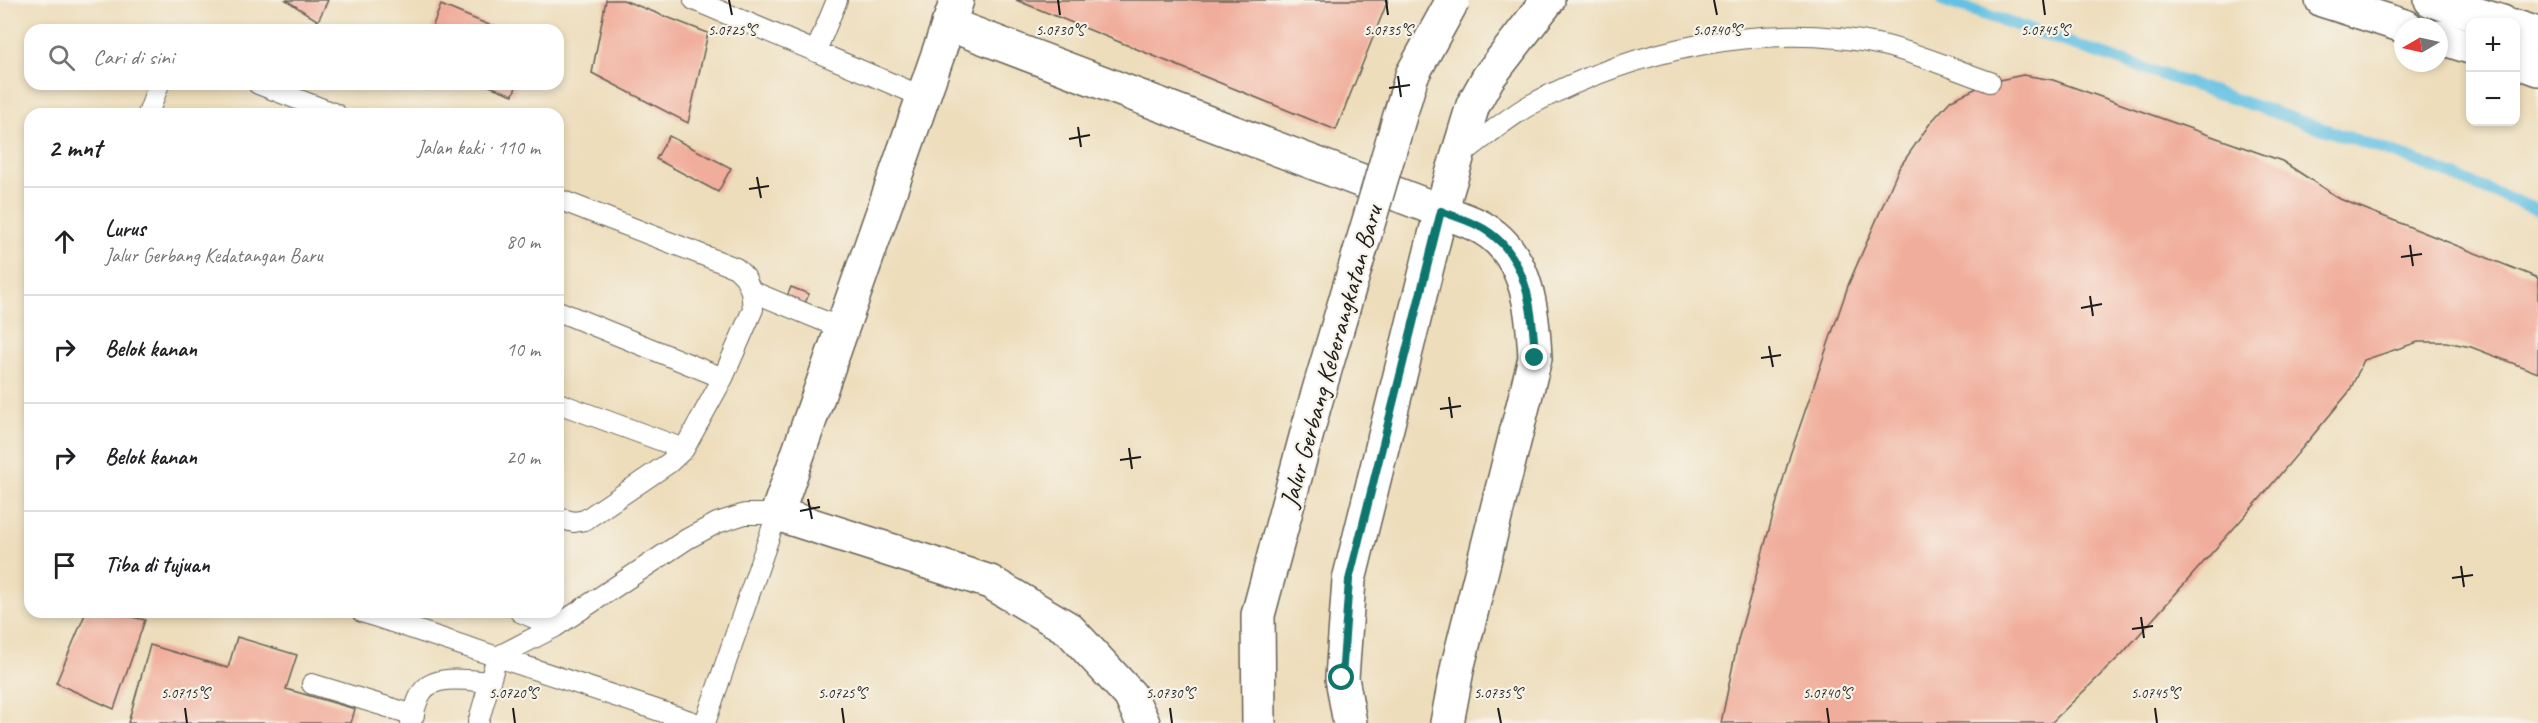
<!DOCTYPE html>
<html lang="id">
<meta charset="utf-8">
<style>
:root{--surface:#fff;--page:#f2f2f2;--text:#202124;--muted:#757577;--line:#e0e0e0}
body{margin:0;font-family:Caveat,sans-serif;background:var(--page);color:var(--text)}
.controls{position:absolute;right:18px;top:18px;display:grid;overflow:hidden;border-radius:12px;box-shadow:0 3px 9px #0003}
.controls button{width:54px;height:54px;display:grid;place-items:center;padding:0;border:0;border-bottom:2px solid var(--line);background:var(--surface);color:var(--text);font:30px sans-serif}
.compass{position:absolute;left:2394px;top:18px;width:54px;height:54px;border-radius:50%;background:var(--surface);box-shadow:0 3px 9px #0003;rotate:261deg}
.stop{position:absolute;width:18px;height:18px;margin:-14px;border:4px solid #0f766e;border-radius:50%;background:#fff}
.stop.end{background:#0f766e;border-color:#fff;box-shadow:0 2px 6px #0008}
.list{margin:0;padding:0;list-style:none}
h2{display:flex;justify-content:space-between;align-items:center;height:78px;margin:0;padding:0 24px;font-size:26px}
h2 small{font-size:20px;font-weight:400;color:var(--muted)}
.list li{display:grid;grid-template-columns:39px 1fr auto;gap:18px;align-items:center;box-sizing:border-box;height:108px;padding:0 24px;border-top:2px solid var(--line)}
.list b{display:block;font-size:22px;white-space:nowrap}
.list p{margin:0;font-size:20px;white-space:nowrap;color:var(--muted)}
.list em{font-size:20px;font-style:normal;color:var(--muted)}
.icon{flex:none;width:33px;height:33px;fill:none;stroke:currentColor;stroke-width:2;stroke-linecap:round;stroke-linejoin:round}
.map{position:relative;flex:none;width:2538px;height:723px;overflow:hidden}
.search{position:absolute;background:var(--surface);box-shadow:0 3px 9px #0003;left:24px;top:24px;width:540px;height:66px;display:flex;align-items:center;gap:15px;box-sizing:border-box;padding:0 21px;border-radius:18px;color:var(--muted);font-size:22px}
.panel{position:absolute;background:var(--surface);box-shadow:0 3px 9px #0003;left:24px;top:108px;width:540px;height:510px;border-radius:18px}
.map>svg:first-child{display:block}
</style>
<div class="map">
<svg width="2538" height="723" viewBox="0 0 2538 723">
<rect width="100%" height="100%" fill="#f7f3e8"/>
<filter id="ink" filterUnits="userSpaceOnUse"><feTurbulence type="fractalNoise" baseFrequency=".0167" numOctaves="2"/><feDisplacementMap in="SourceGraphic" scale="12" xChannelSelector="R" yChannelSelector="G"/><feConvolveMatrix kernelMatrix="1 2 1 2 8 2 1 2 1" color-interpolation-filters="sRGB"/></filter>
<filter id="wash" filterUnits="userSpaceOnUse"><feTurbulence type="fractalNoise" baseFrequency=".008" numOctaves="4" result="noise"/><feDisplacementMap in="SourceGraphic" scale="24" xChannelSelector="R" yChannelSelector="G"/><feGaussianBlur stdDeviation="1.35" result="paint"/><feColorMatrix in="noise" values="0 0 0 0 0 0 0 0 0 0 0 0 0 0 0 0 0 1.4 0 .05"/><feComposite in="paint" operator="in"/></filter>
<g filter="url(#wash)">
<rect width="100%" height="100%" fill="#edddbb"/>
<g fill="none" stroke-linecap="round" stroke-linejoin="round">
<path stroke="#65c1e3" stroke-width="12" d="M 1942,0 L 2409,158 L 2538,210"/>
</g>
<g id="blocks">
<path fill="#f1ad9b" d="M 286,0 L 328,0 L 318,21 Z
M 606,0 L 623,0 L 708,33 L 688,123 L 592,73 Z
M 1016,0 L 1388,0 L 1336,130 Z
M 441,5 L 501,30 L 431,30 Z
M 2023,75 L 2053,80 L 2282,161 L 2340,199 L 2538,278 L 2538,373 L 2471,347 L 2446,342 L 2418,342 L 2364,360 L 2349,392 L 2258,501 L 2122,654 L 2051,723 L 1721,723 L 1738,640 L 1790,455 L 1849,283 L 1899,168 L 1931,122 L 1951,100 L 1990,82 Z
M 484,84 L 517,84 L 513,95 Z
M 669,136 L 731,168 L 718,192 L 656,159 Z
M 791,287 L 809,294 L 798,319 L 781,311 Z
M 86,612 L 111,612 L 145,620 L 114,709 L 56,683 Z
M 237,637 L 297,655 L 286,689 L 355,709 L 351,723 L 128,723 L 150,645 L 228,668 Z"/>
</g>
</g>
<g filter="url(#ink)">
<use href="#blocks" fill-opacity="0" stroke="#656054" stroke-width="1.5"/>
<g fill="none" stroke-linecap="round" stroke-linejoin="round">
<g stroke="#656054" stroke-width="22">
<path id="lane" d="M 694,0 L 921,96
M 816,51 L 837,0
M 258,84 L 336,114
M 148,114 L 159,84
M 1459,156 C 1482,140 1505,119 1530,105 C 1635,49 1764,20 1882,45 C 1918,53 1955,70 1990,82
M 558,199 L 736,268 L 745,277 L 751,291 L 753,309 L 723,378 L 684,449 L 669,463 L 585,520 L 574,522 L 558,518
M 751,291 L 843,329
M 558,311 L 723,378
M 558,403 L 684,449
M 362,612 L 696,723
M 520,612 L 555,627
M 312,684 L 414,715
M 411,723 C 414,713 416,701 422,692 C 435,673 471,681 490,682
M 478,723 L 497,657 L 555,627 L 687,539 L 717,523 L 745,514 L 777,514 L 705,723"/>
</g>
<g stroke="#656054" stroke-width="36">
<path id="street" d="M 957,0 L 777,514 L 990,582 L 1069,629 L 1130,695 L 1143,723
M 948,24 L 1441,211 C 1455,217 1471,221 1484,229 C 1528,255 1533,313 1535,358 L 1458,665 L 1447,723"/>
</g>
<g stroke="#656054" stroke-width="36">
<path id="secondary" d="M 2322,0 L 2407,27
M 2431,0 L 2502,22
M 2516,27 L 2538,34
M 2439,37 L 2470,47
M 2516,61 L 2538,69
M 1350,723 L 1342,678 L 1349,580 L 1441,211 L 1473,105 L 1488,78 L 1548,0"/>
</g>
<use href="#lane" stroke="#fff" stroke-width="20"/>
<use href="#street" stroke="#fff" stroke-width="33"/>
<use href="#secondary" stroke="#fff" stroke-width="33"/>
<g stroke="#656054" stroke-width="36" stroke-linecap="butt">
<path id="secondary-bridge" d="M 1259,723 L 1258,615 L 1314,407 L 1412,75 L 1453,0"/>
</g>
<use href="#secondary-bridge" stroke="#fff" stroke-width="33"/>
</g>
</g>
<g fill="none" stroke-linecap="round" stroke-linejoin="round" filter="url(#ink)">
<path stroke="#0f766e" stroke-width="8" d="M 1342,678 L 1349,580 L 1441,211 C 1455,217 1471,221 1484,229 C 1528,255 1533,312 1535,358"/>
</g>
<path fill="none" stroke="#1c1c1c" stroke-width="2" d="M 729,0 L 732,15M 1058,0 L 1060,15M 1386,0 L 1388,15M 1714,0 L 1717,15M 2043,0 L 2045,15M 1398,76 L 1401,97M 1389,88 L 1410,85M 1078,127 L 1081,147M 1069,139 L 1090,135M 757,177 L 761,198M 749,189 L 769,186M 2410,245 L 2413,266M 2401,257 L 2422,254M 2090,296 L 2093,316M 2081,308 L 2102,304M 1769,346 L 1773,367M 1761,358 L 1781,355M 1449,397 L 1452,418M 1440,409 L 1461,406M 1129,448 L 1132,469M 1120,460 L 1141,457M 808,499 L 812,519M 800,511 L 820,507M 2461,566 L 2464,587M 2452,578 L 2473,575M 2141,617 L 2144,638M 2132,629 L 2153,626M 185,708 L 187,723M 513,708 L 515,723M 842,708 L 844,723M 1170,708 L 1172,723M 1498,708 L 1501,723M 1827,708 L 1829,723M 2155,708 L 2157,723"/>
<g text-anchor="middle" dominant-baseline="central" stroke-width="4.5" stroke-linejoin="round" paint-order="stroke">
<g font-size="26" fill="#1c1c1c" stroke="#f7f3e8">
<text transform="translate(1331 356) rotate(-74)">Jalur Gerbang Keberangkatan Baru</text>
</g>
</g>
<g font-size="15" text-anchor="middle" fill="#1c1c1c" stroke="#f7f3e8" stroke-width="4.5" stroke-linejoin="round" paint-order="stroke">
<text x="732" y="35">5.0725°S</text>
<text x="1060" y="35">5.0730°S</text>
<text x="1388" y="35">5.0735°S</text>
<text x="1717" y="35">5.0740°S</text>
<text x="2045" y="35">5.0745°S</text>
<text x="185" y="698">5.0715°S</text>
<text x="513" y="698">5.0720°S</text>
<text x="842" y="698">5.0725°S</text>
<text x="1170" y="698">5.0730°S</text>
<text x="1498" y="698">5.0735°S</text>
<text x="1827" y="698">5.0740°S</text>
<text x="2155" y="698">5.0745°S</text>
</g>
</svg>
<div class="controls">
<button>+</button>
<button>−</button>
</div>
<svg class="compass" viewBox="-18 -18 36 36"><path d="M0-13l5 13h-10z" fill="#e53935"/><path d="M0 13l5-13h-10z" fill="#757577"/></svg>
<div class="stop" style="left:1342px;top:678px"></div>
<div class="stop end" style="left:1535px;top:358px"></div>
<div class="search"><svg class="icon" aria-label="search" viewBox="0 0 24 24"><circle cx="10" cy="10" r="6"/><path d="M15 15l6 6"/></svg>Cari di sini</div>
<section class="panel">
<h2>2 mnt<small>Jalan kaki · 110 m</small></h2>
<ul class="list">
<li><svg class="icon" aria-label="ahead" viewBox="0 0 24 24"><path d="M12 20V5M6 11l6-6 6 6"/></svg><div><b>Lurus</b><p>Jalur Gerbang Kedatangan Baru</p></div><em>80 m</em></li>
<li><svg class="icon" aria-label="right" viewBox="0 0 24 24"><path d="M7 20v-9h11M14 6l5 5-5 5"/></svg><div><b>Belok kanan</b></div><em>10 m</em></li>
<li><svg class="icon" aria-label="right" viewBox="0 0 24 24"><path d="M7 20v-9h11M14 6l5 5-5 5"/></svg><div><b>Belok kanan</b></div><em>20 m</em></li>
<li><svg class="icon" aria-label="arrive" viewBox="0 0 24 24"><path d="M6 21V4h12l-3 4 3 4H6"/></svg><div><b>Tiba di tujuan</b></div></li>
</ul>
</section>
</div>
